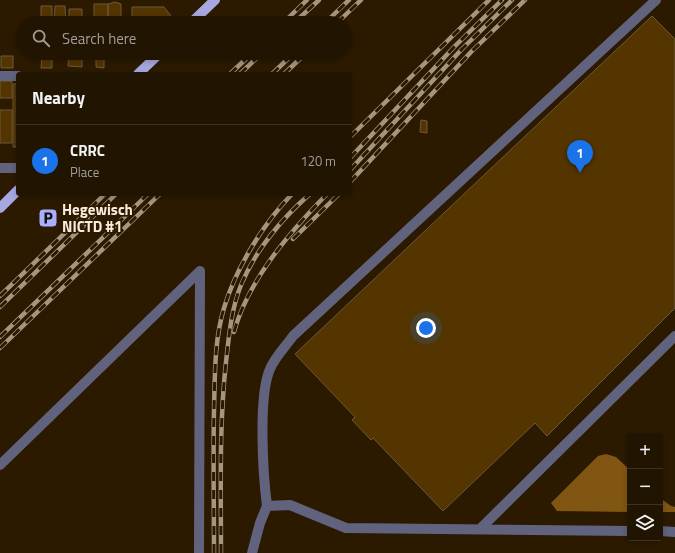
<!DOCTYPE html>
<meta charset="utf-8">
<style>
:root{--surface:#211400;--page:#291d0a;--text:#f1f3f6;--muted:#a29e99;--line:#3e3322;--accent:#1a73e8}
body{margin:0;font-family:"Titillium Web",sans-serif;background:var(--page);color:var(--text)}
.controls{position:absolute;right:12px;bottom:12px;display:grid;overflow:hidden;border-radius:4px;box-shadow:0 2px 6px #0003}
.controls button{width:36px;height:36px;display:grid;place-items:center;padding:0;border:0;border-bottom:1px solid var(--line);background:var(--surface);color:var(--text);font:20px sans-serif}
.you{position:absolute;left:426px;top:328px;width:14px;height:14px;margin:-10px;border:3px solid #fff;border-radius:50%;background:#1a73e8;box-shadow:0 0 0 6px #1a73e833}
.badge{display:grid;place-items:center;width:26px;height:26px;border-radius:50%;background:var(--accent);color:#fff;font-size:13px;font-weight:700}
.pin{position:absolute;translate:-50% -33px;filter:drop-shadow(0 1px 2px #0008)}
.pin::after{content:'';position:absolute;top:21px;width:14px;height:12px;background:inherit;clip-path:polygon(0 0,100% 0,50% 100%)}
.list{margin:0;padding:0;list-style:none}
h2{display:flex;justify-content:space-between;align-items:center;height:52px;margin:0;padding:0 16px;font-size:17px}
h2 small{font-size:13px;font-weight:400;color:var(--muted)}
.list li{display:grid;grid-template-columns:26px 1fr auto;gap:12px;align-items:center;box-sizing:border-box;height:72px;padding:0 16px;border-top:1px solid var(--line)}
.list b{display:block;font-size:15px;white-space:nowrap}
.list p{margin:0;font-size:13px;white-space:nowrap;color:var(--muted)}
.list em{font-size:13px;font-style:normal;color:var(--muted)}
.icon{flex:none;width:22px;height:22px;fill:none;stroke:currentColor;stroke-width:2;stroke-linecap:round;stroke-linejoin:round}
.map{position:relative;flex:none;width:675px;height:553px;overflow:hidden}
.search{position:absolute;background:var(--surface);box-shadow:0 2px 6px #0003;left:16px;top:16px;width:336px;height:44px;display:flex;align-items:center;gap:10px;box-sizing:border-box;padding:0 14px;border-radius:22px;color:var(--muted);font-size:15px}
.panel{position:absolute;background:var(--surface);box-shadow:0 2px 6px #0003;left:16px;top:72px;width:336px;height:124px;border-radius:4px}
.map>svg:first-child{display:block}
</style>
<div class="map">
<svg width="675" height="553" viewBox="0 0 675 553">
<rect width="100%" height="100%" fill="#2c1a00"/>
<path fill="#805612" d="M 606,454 L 616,457 L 630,470 L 630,512 L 557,511 L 551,503 L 598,456 Z
M 660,498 L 671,506 L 675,507 L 675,512 L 660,512 Z"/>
<path fill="#543500" stroke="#6d583c" d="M 115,2 L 121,4 L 121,23 L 108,23 L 108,4 Z
M 94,4 L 108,4 L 108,23 L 94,23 Z
M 41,6 L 52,6 L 52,23 L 41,23 Z
M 55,6 L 65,6 L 66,23 L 54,23 Z
M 132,7 L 164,7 L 171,16 L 164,23 L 132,23 Z
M 69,9 L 82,9 L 82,23 L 69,23 Z
M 652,16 L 675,39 L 675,308 L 547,436 L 535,423 L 443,511 L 373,438 L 371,440 L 352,420 L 355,417 L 295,354 Z
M 69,53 L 82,53 L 82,67 L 68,66 Z
M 96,55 L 104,55 L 104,68 L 96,67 Z
M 1,56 L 13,56 L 13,68 L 1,68 Z
M 42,56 L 52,56 L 52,68 L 41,68 Z
M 0,81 L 12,81 L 12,98 L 0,98 Z
M 13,84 L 18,84 L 18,147 L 13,147 Z
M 0,110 L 12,110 L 12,143 L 0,143 Z
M 421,120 L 427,121 L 427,133 L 420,132 Z"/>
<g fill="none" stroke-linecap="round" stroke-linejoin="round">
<path stroke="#61637e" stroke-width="10" d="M 0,76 L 18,76
M 0,168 L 18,168
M 0,465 L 200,271 L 199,553
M 267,506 C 263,475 258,396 270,369 C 275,357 286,346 293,336 L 656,0
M 480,529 L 675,336
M 660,531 L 675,532
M 252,553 L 260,523 L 267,506 L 290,505 L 346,528 L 630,531"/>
<path stroke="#a6a8e1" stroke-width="10" d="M 191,23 L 215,0
M 138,74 L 160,53
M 0,208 L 18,190"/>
<g stroke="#a59682" stroke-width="4.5">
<path id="rail" d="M 283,23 L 307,0
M 294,23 L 319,0
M 325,23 L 349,0
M 337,23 L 361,0
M 230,74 L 252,53
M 240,74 L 262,53
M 272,74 L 294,53
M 284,74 L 306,53
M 350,137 L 489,0
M 350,158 L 455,46 L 502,0
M 350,170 L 462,49 L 512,0
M 350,182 L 471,52 L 525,0
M 293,239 L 339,194
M 0,296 L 105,194
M 0,307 L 116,194
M 234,332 C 248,280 290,232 327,194
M 0,337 L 148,194
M 0,348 L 160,194
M 214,553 C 214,505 213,458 214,410 C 215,377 214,341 224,308 C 236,268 263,224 292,194
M 221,553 C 221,489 219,426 226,362 C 229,336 231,310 241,285 C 255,251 282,218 310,194"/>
</g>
<use href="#rail" stroke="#2c1a00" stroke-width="3" stroke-dasharray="9" stroke-linecap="butt"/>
</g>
<defs>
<g id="parking-square" transform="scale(1)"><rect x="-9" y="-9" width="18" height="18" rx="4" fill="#acaffb" stroke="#2c1a00"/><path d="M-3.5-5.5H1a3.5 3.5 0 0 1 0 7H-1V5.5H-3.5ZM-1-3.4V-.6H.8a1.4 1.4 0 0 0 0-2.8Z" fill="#111"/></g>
</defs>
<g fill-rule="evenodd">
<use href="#parking-square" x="48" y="218"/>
</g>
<g text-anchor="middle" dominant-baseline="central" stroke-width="3.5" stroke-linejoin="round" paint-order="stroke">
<g font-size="15" font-weight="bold" fill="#f9ecdd" stroke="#2c1a00" text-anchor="start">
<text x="62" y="209">Hegewisch<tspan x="62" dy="17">NICTD #1</tspan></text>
</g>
</g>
</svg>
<div class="controls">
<button>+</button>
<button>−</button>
<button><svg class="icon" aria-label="layers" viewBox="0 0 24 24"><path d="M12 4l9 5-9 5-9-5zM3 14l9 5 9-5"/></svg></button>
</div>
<div class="you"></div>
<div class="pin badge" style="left:580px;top:173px">1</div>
<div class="search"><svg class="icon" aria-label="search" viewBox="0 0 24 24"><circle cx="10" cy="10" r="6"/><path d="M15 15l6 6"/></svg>Search here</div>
<section class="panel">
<h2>Nearby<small></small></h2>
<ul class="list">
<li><span class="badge">1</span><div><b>CRRC</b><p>Place</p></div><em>120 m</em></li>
</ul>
</section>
</div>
